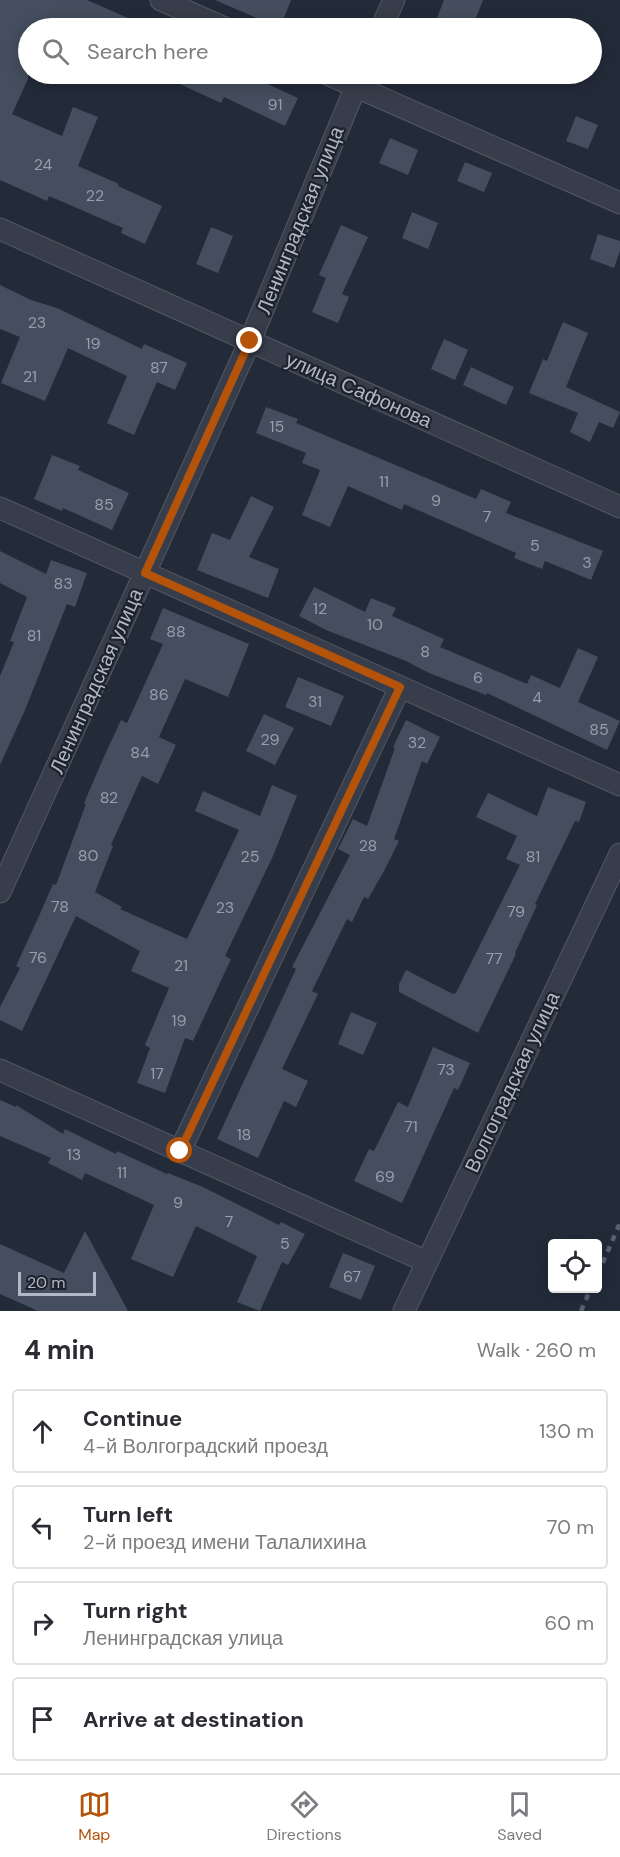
<!DOCTYPE html>
<meta charset="utf-8">
<style>
:root{--surface:#fff;--page:#f7f7f7;--text:#2b2b33;--muted:#7c7c81;--line:#e1e1e2;--accent:#b45309}
body{margin:0;font-family:"DM Sans",sans-serif;background:var(--page);color:var(--text)}
.controls{position:absolute;right:18px;bottom:18px;display:grid;overflow:hidden;border-radius:6px;box-shadow:0 3px 15px #0003}
.controls button{width:54px;height:54px;display:grid;place-items:center;padding:0;border:0;border-bottom:2px solid var(--line);background:var(--surface);color:var(--text);font:30px sans-serif}
.scale{position:absolute;left:18px;bottom:15px;width:78px;box-sizing:border-box;padding-left:6px;border:3px solid #b2b8c5;border-top:0;font-size:16px;line-height:21px;white-space:nowrap;color:#b2b8c5;-webkit-text-stroke:4px #1c222e;paint-order:stroke}
.stop{position:absolute;width:18px;height:18px;margin:-14px;border:4px solid #b45309;border-radius:50%;background:#fff}
.stop.end{background:#b45309;border-color:#fff;box-shadow:0 2px 6px #0008}
.list{margin:0;padding:0;list-style:none}
h2{display:flex;justify-content:space-between;align-items:center;height:78px;margin:0;padding:0 24px;font-size:26px}
h2 small{font-size:20px;font-weight:400;color:var(--muted)}
.list li{display:grid;grid-template-columns:39px 1fr auto;gap:18px;align-items:center;box-sizing:border-box;height:84px;margin:0 12px 12px;padding:0 12px;border:2px solid var(--line);border-radius:6px}
.list b{display:block;font-size:22px;white-space:nowrap}
.list p{margin:0;font-size:20px;white-space:nowrap;color:var(--muted)}
.list em{font-size:20px;font-style:normal;color:var(--muted)}
.icon{flex:none;width:33px;height:33px;fill:none;stroke:currentColor;stroke-width:2;stroke-linecap:round;stroke-linejoin:round}
.map{position:relative;flex:none;width:620px;height:1311px;overflow:hidden}
.search{position:absolute;background:var(--surface);box-shadow:0 3px 15px #0003;left:18px;right:18px;top:18px;height:66px;display:flex;align-items:center;gap:15px;box-sizing:border-box;padding:0 21px;border-radius:33px;color:var(--muted);font-size:22px}
.sheet{height:462px;background:var(--surface)}
nav{display:flex;justify-content:space-around;align-items:center;box-sizing:border-box;height:84px;border-top:2px solid var(--line);background:var(--surface);font-size:16px;color:var(--muted)}
nav a{display:grid;justify-items:center;gap:3px}
nav .on{color:var(--accent)}
.map>svg:first-child{display:block}
</style>
<div class="map">
<svg width="620" height="1311" viewBox="0 0 620 1311">
<rect width="100%" height="100%" fill="#232b39"/>
<path fill="#444e5e" d="M 0,0 L 87,0 L 151,28 L 28,28 L 28,79 L 12,114 L 62,136 L 73,107 L 98,117 L 78,166 L 119,184 L 118,186 L 162,206 L 145,244 L 121,233 L 123,228 L 49,196 L 47,201 L 0,180 Z
M 215,0 L 291,0 L 280,28 Z
M 444,0 L 483,0 L 472,28 L 433,28 Z
M 158,74 L 246,74 L 298,98 L 285,126 L 224,97 L 221,103 Z
M 576,116 L 598,125 L 588,149 L 566,141 Z
M 390,138 L 418,150 L 408,175 L 379,163 Z
M 465,162 L 492,173 L 484,192 L 457,181 Z
M 412,212 L 438,223 L 428,249 L 402,238 Z
M 341,225 L 368,237 L 342,294 L 349,297 L 338,323 L 312,312 L 326,278 L 319,275 Z
M 211,227 L 233,236 L 218,273 L 196,264 Z
M 598,234 L 620,241 L 620,251 L 614,268 L 590,259 Z
M 0,285 L 31,300 L 57,308 L 142,349 L 144,344 L 187,363 L 175,390 L 157,382 L 134,435 L 107,423 L 127,376 L 68,348 L 45,401 L 1,383 L 20,337 L 0,329 Z
M 563,322 L 588,333 L 566,387 L 620,412 L 613,428 L 599,422 L 590,442 L 570,432 L 578,413 L 529,393 L 543,359 L 547,361 Z
M 444,339 L 468,350 L 455,380 L 431,369 Z
M 471,367 L 514,387 L 506,405 L 463,385 Z
M 266,407 L 298,419 L 296,423 L 476,499 L 481,489 L 511,502 L 506,513 L 603,551 L 591,580 L 545,561 L 542,569 L 514,558 L 516,553 L 404,504 L 402,510 L 348,486 L 330,527 L 302,515 L 320,470 L 302,463 L 306,453 L 256,433 Z
M 52,455 L 80,466 L 78,470 L 129,493 L 112,530 L 63,508 L 62,511 L 34,499 Z
M 251,496 L 274,507 L 249,557 L 279,569 L 268,598 L 197,570 L 212,533 L 230,540 Z
M 0,551 L 46,574 L 51,560 L 87,573 L 75,607 L 67,604 L 25,710 L 0,765 L 0,676 L 14,642 L 10,641 L 27,597 L 0,583 Z
M 314,587 L 365,612 L 371,598 L 396,608 L 392,616 L 444,639 L 440,647 L 527,684 L 531,675 L 560,688 L 578,648 L 598,657 L 578,702 L 620,721 L 607,750 L 487,693 L 486,695 L 429,673 L 406,661 L 326,630 L 299,616 Z
M 163,608 L 249,644 L 228,697 L 185,679 L 159,737 L 176,745 L 158,784 L 142,776 L 111,845 L 113,846 L 95,892 L 122,907 L 120,909 L 187,939 L 239,830 L 195,811 L 203,791 L 260,816 L 272,785 L 297,796 L 273,856 L 225,956 L 231,959 L 193,1041 L 185,1038 L 165,1093 L 137,1083 L 150,1048 L 145,1045 L 169,988 L 131,971 L 140,951 L 76,916 L 22,1031 L 0,1020 L 0,1007 L 20,968 L 16,966 L 39,916 L 53,884 L 56,885 L 86,804 L 84,803 L 103,759 L 121,720 L 127,723 L 163,644 L 150,639 Z
M 298,677 L 344,696 L 331,726 L 285,707 Z
M 264,714 L 294,728 L 275,765 L 246,751 Z
M 406,720 L 440,737 L 427,764 L 422,761 L 394,839 L 399,841 L 384,871 L 368,899 L 364,897 L 352,922 L 347,919 L 312,991 L 318,994 L 282,1069 L 308,1081 L 296,1107 L 284,1101 L 258,1158 L 217,1139 L 296,969 L 292,967 L 350,855 L 338,849 L 353,819 L 367,826 L 395,748 L 393,747 Z
M 548,787 L 586,802 L 579,822 L 575,821 L 535,904 L 537,905 L 515,953 L 516,954 L 478,1033 L 399,992 L 399,984 L 406,970 L 453,994 L 456,993 L 520,865 L 506,859 L 517,836 L 476,817 L 488,793 L 537,816 Z
M 351,1012 L 377,1023 L 363,1055 L 338,1044 Z
M 433,1047 L 470,1063 L 458,1090 L 454,1088 L 402,1203 L 354,1181 L 369,1149 L 374,1151 L 398,1102 L 408,1107 Z
M 0,1100 L 16,1107 L 16,1105 L 63,1134 L 65,1129 L 116,1154 L 117,1151 L 167,1174 L 168,1173 L 203,1187 L 279,1225 L 281,1222 L 305,1234 L 288,1265 L 282,1262 L 260,1311 L 237,1302 L 257,1256 L 196,1226 L 173,1277 L 131,1259 L 154,1205 L 85,1173 L 82,1180 L 48,1163 L 51,1158 L 0,1136 Z
M 85,1231 L 128,1311 L 38,1311 L 0,1294 L 0,1244 L 64,1273 Z
M 343,1253 L 375,1266 L 361,1300 L 329,1287 Z"/>
<g fill="none" stroke-linecap="round" stroke-linejoin="round">
<g stroke="#525864" stroke-width="23">
<path id="street" d="M 161,0 L 225,28
M 381,28 L 394,0
M 327,74 L 620,203
M 0,229 L 620,507
M 0,508 L 620,785
M 0,892 L 250,341 L 361,74
M 0,1070 L 427,1262
M 180,1151 L 400,687
M 404,1311 L 620,854"/>
</g>
<use href="#street" stroke="#373d4a" stroke-width="21"/>
<path stroke="#596170" stroke-width="4.5" stroke-dasharray="6 6" stroke-linecap="butt" d="M 598,1274 L 620,1223
M 581,1311 L 591,1288"/>
</g>
<g fill="none" stroke-linecap="round" stroke-linejoin="round">
<path stroke="#b45309" stroke-width="8" d="M 180,1151 L 400,687 L 145,573 L 250,341"/>
</g>
<g text-anchor="middle" dominant-baseline="central" stroke-width="4.5" stroke-linejoin="round" paint-order="stroke">
<g font-size="16" fill="#969eab">
<text x="275" y="104">91</text>
<text x="43" y="164">24</text>
<text x="95" y="195">22</text>
<text x="37" y="322">23</text>
<text x="93" y="343">19</text>
<text x="159" y="367">87</text>
<text x="30" y="376">21</text>
<text x="277" y="426">15</text>
<text x="384" y="481">11</text>
<text x="436" y="500">9</text>
<text x="104" y="504">85</text>
<text x="487" y="516">7</text>
<text x="535" y="545">5</text>
<text x="587" y="562">3</text>
<text x="63" y="583">83</text>
<text x="320" y="608">12</text>
<text x="375" y="624">10</text>
<text x="176" y="631">88</text>
<text x="34" y="635">81</text>
<text x="425" y="651">8</text>
<text x="478" y="677">6</text>
<text x="159" y="694">86</text>
<text x="537" y="697">4</text>
<text x="315" y="701">31</text>
<text x="599" y="729">85</text>
<text x="270" y="739">29</text>
<text x="417" y="742">32</text>
<text x="140" y="752">84</text>
<text x="109" y="797">82</text>
<text x="368" y="845">28</text>
<text x="88" y="855">80</text>
<text x="250" y="856">25</text>
<text x="533" y="856">81</text>
<text x="60" y="906">78</text>
<text x="225" y="907">23</text>
<text x="516" y="911">79</text>
<text x="38" y="957">76</text>
<text x="494" y="958">77</text>
<text x="181" y="965">21</text>
<text x="179" y="1020">19</text>
<text x="446" y="1069">73</text>
<text x="157" y="1073">17</text>
<text x="411" y="1126">71</text>
<text x="244" y="1134">18</text>
<text x="74" y="1154">13</text>
<text x="122" y="1172">11</text>
<text x="385" y="1176">69</text>
<text x="178" y="1202">9</text>
<text x="229" y="1221">7</text>
<text x="285" y="1243">5</text>
<text x="352" y="1276">67</text>
</g>
<g font-size="20" fill="#b2b8c5" stroke="#1c222e">
<text transform="translate(300 220) rotate(-68)">Ленинградская улица</text>
<text transform="translate(359 390) rotate(24)">улица Сафонова</text>
<text transform="translate(96 681) rotate(-66)">Ленинградская улица</text>
<text transform="translate(512 1082) rotate(-65)">Волгоградская улица</text>
</g>
</g>
</svg>
<div class="controls">
<button><svg class="icon" aria-label="locate" viewBox="0 0 24 24"><circle cx="12" cy="12" r="6"/><path d="M12 2v4M12 18v4M2 12h4M18 12h4"/></svg></button>
</div>
<div class="scale">20 m</div>
<div class="stop" style="left:180px;top:1151px"></div>
<div class="stop end" style="left:250px;top:341px"></div>
<div class="search"><svg class="icon" aria-label="search" viewBox="0 0 24 24"><circle cx="10" cy="10" r="6"/><path d="M15 15l6 6"/></svg>Search here</div>
</div>
<section class="sheet">
<h2>4 min<small>Walk · 260 m</small></h2>
<ul class="list">
<li><svg class="icon" aria-label="ahead" viewBox="0 0 24 24"><path d="M12 20V5M6 11l6-6 6 6"/></svg><div><b>Continue</b><p>4-й Волгоградский проезд</p></div><em>130 m</em></li>
<li><svg class="icon" aria-label="left" viewBox="0 0 24 24"><path d="M17 20v-9H6M10 6l-5 5 5 5"/></svg><div><b>Turn left</b><p>2-й проезд имени Талалихина</p></div><em>70 m</em></li>
<li><svg class="icon" aria-label="right" viewBox="0 0 24 24"><path d="M7 20v-9h11M14 6l5 5-5 5"/></svg><div><b>Turn right</b><p>Ленинградская улица</p></div><em>60 m</em></li>
<li><svg class="icon" aria-label="arrive" viewBox="0 0 24 24"><path d="M6 21V4h12l-3 4 3 4H6"/></svg><div><b>Arrive at destination</b></div></li>
</ul>
</section>
<nav>
<a class="on"><svg class="icon" aria-label="map" viewBox="0 0 24 24"><path d="M3 6l6-2 6 2 6-2v14l-6 2-6-2-6 2zM9 4v14M15 6v14"/></svg>Map</a>
<a><svg class="icon" aria-label="directions" viewBox="0 0 24 24"><path d="M12 3l9 9-9 9-9-9zM9 14v-3h6M13 9l2 2-2 2"/></svg>Directions</a>
<a><svg class="icon" aria-label="saved" viewBox="0 0 24 24"><path d="M7 4h10v16l-5-4-5 4z"/></svg>Saved</a>
</nav>
